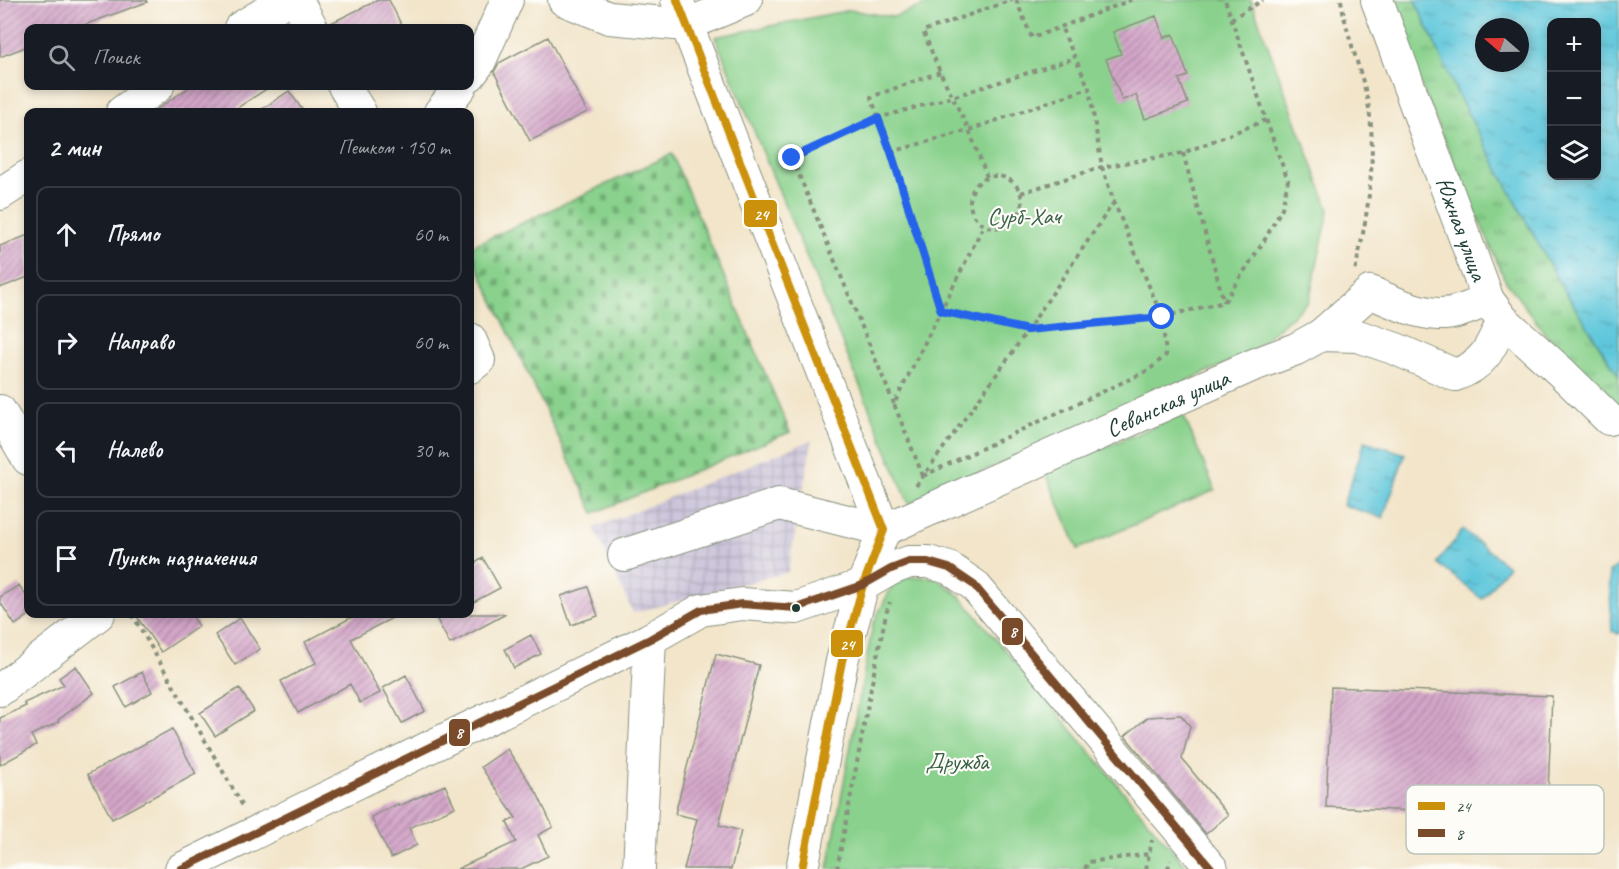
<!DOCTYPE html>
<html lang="ru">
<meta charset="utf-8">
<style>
:root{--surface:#171b24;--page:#242831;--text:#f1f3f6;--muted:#9ea1a6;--line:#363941}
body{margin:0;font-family:Caveat,sans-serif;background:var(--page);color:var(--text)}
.controls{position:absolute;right:18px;top:18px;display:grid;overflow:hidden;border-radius:12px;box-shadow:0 3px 9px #0003}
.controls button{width:54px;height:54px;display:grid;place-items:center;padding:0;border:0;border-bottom:2px solid var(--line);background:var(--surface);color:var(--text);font:30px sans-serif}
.compass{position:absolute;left:1475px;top:18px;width:54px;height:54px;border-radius:50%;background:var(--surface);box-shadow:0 3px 9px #0003;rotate:290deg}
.stop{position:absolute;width:18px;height:18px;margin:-14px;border:4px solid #2563eb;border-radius:50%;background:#fff}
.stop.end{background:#2563eb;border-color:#fff;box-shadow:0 2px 6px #0008}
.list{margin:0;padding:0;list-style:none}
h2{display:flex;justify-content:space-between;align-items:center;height:78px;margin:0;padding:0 24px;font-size:26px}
h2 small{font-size:20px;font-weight:400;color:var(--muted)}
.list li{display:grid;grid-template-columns:39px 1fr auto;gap:18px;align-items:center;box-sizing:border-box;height:96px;margin:0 12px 12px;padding:0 12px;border:2px solid var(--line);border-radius:12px}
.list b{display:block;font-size:22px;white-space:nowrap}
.list em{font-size:20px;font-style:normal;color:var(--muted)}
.icon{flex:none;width:33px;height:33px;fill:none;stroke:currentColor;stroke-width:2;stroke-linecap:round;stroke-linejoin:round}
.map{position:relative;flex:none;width:1619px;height:869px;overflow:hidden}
.search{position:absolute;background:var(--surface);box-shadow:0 3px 9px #0003;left:24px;top:24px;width:450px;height:66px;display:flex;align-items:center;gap:15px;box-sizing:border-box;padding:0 21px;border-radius:12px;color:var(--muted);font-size:22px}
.panel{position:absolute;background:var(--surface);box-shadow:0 3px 9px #0003;left:24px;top:108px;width:450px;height:510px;border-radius:12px}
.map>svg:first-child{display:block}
</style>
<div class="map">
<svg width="1619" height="869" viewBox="0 0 1619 869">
<defs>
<pattern id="industrial-grid" width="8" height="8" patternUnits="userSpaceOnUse" patternTransform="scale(1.5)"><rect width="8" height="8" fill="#c8bfd8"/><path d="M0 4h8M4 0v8" fill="none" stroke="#a29cb0"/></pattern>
<pattern id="grass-tufts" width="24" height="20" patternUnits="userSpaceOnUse" patternTransform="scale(1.5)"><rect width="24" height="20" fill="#89d18c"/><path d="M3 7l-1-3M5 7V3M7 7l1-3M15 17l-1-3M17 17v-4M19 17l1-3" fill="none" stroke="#6fab73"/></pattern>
<pattern id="cemetery-stones" width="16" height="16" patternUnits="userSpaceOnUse" patternTransform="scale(1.5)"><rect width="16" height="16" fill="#89d18c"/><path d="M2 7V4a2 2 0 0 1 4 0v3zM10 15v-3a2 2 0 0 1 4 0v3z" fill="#6fab73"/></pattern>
<pattern id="water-ripples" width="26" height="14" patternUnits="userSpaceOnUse" patternTransform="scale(1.5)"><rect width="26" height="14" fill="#5fc7db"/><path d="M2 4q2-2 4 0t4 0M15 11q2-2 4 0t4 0" fill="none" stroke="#4ea3b2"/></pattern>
<pattern id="building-hatch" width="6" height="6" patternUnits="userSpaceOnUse" patternTransform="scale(1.5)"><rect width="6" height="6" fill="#d4a6c9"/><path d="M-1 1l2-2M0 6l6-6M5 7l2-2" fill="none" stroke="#ab88a4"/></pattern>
</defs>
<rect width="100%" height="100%" fill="#fdfcf7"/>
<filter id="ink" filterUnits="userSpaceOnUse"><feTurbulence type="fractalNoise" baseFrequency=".0167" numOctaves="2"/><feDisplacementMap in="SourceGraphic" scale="12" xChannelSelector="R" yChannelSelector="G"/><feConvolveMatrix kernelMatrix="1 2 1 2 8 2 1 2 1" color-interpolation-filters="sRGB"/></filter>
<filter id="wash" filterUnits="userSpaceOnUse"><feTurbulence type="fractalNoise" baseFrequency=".008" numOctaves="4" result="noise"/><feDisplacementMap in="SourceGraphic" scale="24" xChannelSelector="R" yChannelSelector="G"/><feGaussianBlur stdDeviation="1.35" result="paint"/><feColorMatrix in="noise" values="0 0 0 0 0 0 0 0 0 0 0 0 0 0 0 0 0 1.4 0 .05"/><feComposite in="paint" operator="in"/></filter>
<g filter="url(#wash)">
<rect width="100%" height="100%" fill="#f2e5ca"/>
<path fill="url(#industrial-grid)" d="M 812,440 L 788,572 L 633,613 L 594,528 Z"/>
<path fill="url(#grass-tufts)" stroke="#548760" stroke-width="1.5" d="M 1385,0 L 1415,0 L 1459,97 L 1558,280 L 1619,376 L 1619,419 L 1590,394 L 1505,280 L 1435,118 Z"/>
<path fill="url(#cemetery-stones)" stroke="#548760" stroke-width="1.5" d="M 672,154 L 790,432 L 594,513 L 470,251 L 470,247 Z"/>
<path fill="#89d18c" stroke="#548760" stroke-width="1.5" d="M 939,0 L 1251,0 L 1329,210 L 1309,301 L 1250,353 L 909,504 L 715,37 L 850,10 L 893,17 Z
M 1183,414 L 1215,490 L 1078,549 L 1045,473 Z
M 907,577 L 935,577 L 959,595 L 1188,869 L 828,869 L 873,624 L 893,584 Z"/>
<path fill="url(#water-ripples)" stroke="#3f8288" stroke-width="1.5" fill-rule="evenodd" d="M 1415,0 L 1619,0 L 1619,376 L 1558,280 L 1459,97 ZM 1552,22 L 1596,22 L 1596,176 L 1552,176 ZM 1484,27 L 1520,27 L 1520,63 L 1484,63 Z
M 1365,441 L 1405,454 L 1383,518 L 1343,505 Z
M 1463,530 L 1508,566 L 1482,599 L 1437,563 Z
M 1619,565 L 1619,634 L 1612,631 L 1609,572 Z"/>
<g id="blocks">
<path fill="url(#building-hatch)" d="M 0,0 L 146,0 L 147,2 L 76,28 L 28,28 L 28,46 L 0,57 Z
M 378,0 L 389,0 L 403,28 L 330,28 L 329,24 Z
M 1156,16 L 1164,38 L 1173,34 L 1188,76 L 1179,79 L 1188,103 L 1145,119 L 1136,95 L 1122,100 L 1106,59 L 1121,54 L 1113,32 Z
M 548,37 L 587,112 L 530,141 L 494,72 L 499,63 Z
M 191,86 L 271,86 L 231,112 L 153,112 Z
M 289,91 L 304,112 L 258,112 Z
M 28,235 L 28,277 L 0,288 L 0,246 Z
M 483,558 L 500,588 L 470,604 L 470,566 Z
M 19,585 L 28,599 L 28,616 L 15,625 L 0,602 L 0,597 Z
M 588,587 L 598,616 L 571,625 L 561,596 Z
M 135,614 L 191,614 L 199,626 L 161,652 Z
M 358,614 L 400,614 L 351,639 L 380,693 L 360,703 L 350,684 L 298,713 L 281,681 L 316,663 L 305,642 Z
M 434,614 L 506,614 L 450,644 Z
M 240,618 L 260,649 L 235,665 L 215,635 Z
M 531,635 L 541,654 L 514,668 L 505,649 Z
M 716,654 L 759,665 L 719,825 L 741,831 L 731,869 L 684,869 L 697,819 L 675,814 Z
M 76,666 L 94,693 L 58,720 L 59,722 L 31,735 L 36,745 L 0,765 L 0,718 L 26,706 L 24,703 L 64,685 L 59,678 Z
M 142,672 L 152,692 L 126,707 L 115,687 Z
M 406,675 L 425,711 L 402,723 L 383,688 Z
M 1331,687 L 1552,696 L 1547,817 L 1326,807 Z
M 239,688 L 254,711 L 215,736 L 200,713 Z
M 1181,715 L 1190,726 L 1182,759 L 1228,815 L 1206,834 L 1125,736 L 1148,717 Z
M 172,729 L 196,774 L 112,819 L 88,774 Z
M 507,749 L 537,793 L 553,827 L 538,835 L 548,856 L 521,869 L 457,869 L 516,842 L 507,822 L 516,818 L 481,767 Z
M 445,785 L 455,807 L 409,828 L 417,845 L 391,858 L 371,817 L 398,804 L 399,806 Z"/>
</g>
</g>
<g filter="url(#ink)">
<use href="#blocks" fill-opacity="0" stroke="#88917f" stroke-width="1.5"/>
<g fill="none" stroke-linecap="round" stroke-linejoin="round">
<g stroke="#88917f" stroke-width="34">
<g id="minor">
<path d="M 297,0 L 312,28"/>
<path d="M 564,0 L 609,18 L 686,25 L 746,0"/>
<path d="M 677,0 L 884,530 L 863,585 L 842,661 L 802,869"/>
<path id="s1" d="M 1377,0 L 1488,300 L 1503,320 L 1561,372 L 1609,419"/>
<path d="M 240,28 L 286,0"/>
<path d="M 470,75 L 479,63 L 507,0"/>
<path d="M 344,86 L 360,112"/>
<path d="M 122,112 L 158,86"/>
<path d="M 440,112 L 461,86"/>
<path d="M 0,194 L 28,176"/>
<path d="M 1321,335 L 1370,292 C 1391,301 1415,313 1438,314 C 1455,315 1473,306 1488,300"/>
<path d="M 470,339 L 479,360 L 470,367"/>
<path d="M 0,411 L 28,459"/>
<path id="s2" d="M 624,555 L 779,504 L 884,530 L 1251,366 L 1296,349 L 1321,335 L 1358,336 L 1396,349 L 1455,375 C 1485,365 1491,347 1503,320"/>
<path d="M 0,690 L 99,614"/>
<path d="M 181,869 L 650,639 L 701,610 L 742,604 L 796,608 L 863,585 L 891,569 L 909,562 L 928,562 L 949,568 L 974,585 L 1212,869"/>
<path d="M 639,869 L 650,639"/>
</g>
</g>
<path stroke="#88917f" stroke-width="4" stroke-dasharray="4.5 4.5" stroke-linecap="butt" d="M 1016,0 L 1032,38 L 1131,0
M 1341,0 C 1346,33 1358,61 1366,93 C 1379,150 1368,215 1355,271
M 1231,19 L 1263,0
M 940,72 L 871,97 L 891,152 L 941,311
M 891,152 L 969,130 L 1089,88
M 1183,153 L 1224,302
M970 202a26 26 0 1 1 52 0a26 26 0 1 1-52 0Z
M 987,177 L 969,130 L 940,72 L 923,31 L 1012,0
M 1021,193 L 1102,167 L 1183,153 L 1266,120
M 941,311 L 1028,330 L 1162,317 L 1224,302 L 1264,241 L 1282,208 L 1288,180 L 1277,151 L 1225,0
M 894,404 L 792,158 L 878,118 L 952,97 L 1075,58
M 923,476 L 1149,370 L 1166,355 L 1162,317 L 1114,202 L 1102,167 L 1089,88 L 1061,27
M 923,476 L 894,404 L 984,225
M 916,486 L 1012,353 L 1114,202
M 132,614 L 244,808
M 837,869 L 875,667 L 886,614 L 890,602
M 1085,869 L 1088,862 L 1149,854
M 1146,869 L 1152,840
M 1168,869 L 1170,860"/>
<use href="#minor" stroke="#fff" stroke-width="32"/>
<g stroke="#fdfcf7" stroke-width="12">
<path id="bus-1" d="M 677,0 L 884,530 L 863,585 L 842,661 L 802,869"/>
</g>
<g stroke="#fdfcf7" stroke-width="12">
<path id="bus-2" d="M 181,869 L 650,639 L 701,610 L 742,604 L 796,608 L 863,585 L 891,569 L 909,562 L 928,562 L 949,568 L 974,585 L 1212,869"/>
</g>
<use href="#bus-1" stroke="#cc910a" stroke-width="8"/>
<use href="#bus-2" stroke="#7a4b2a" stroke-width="8"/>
</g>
</g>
<g fill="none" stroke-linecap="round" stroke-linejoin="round" filter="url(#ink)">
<path stroke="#2563eb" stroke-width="8" d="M 792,158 L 878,118 L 891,152 L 941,311 L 1028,330 L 1162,317"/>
</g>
<circle fill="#1f3d34" stroke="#fdfcf7" stroke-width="2" cx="796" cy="608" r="5"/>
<g text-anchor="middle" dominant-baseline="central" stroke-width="4.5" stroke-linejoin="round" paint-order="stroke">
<g font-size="24" fill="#3a624a" stroke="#fdfcf7">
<text x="1024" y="216">Сурб-Хач</text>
<text x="957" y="761">Дружба</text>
</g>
<g font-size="24" fill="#1f3d34" stroke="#fdfcf7">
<text stroke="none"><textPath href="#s1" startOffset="244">Южная улица</textPath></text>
<text stroke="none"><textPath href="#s2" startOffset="582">Севанская улица</textPath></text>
</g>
</g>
<rect x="1406" y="785" width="198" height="69" rx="9" fill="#fdfcf7" stroke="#bac3bc" stroke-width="1.5"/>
<rect x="1418" y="802" width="27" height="8" fill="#cc910a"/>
<rect x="1418" y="829" width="27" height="8" fill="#7a4b2a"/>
<g font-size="16" fill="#1f3d34">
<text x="1456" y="812">24</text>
<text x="1456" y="839">8</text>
</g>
<g stroke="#fdfcf7" stroke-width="2">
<rect x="743" y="199" width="35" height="29" rx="6" fill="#cc910a"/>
<rect x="1001" y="617" width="23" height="29" rx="6" fill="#7a4b2a"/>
<rect x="830" y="629" width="34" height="29" rx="6" fill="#cc910a"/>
<rect x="448" y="718" width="23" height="29" rx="6" fill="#7a4b2a"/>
</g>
<g font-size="16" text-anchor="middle" font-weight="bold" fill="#fff">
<text x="761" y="220">24</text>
<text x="1013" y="637">8</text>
<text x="847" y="650">24</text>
<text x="459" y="738">8</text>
</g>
</svg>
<div class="controls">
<button>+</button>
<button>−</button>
<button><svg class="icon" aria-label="layers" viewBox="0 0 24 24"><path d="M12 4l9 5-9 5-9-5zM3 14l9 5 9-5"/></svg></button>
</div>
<svg class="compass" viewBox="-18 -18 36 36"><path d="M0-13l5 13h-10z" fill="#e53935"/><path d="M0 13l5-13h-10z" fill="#9ea1a6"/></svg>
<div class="stop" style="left:1162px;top:317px"></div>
<div class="stop end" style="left:792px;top:158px"></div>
<div class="search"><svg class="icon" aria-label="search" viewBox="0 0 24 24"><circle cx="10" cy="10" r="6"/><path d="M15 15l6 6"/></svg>Поиск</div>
<section class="panel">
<h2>2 мин<small>Пешком · 150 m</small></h2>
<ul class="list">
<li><svg class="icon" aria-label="ahead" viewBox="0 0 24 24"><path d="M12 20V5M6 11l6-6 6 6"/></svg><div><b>Прямо</b></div><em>60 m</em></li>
<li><svg class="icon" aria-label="right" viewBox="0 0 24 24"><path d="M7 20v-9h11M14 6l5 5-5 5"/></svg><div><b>Направо</b></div><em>60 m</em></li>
<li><svg class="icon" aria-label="left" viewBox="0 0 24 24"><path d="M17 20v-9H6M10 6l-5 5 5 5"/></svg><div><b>Налево</b></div><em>30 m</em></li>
<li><svg class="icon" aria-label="arrive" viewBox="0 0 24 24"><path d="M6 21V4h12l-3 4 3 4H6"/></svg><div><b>Пункт назначения</b></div></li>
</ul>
</section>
</div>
